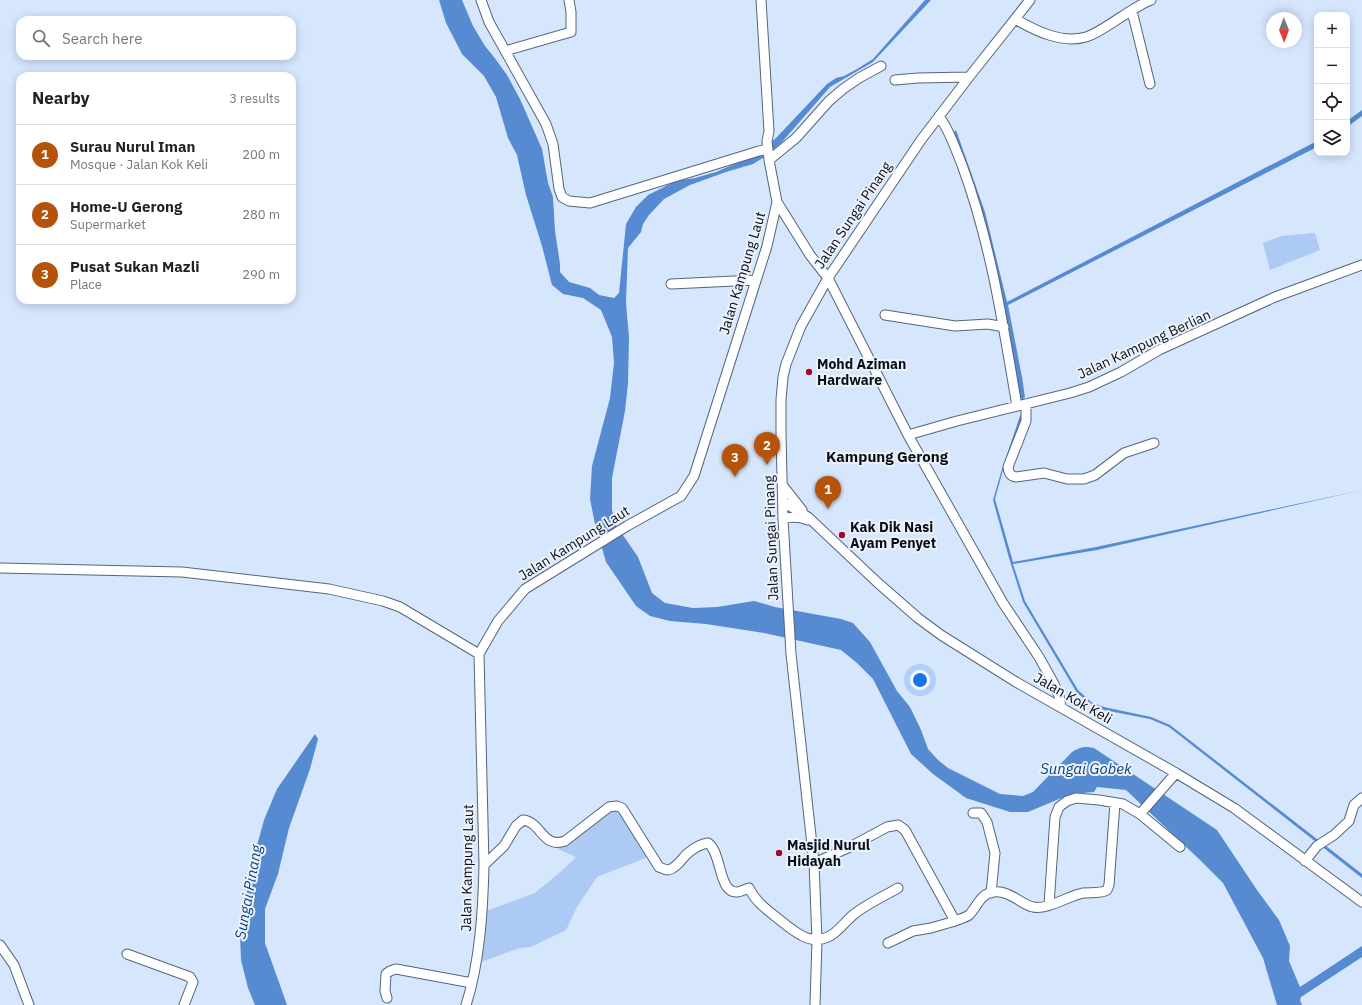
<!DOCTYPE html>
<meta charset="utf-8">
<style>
:root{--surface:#fff;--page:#f6f6f6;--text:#222;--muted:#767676;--line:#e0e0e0;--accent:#b45309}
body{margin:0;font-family:"IBM Plex Sans",sans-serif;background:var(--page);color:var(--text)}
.controls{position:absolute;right:12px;top:12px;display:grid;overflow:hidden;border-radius:8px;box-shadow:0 2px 10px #0003}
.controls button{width:36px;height:36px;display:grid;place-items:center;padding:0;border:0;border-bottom:1px solid var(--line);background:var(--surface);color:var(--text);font:20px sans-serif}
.compass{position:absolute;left:1266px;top:12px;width:36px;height:36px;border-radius:50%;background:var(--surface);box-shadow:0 2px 10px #0003;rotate:179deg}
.you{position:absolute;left:920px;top:680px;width:14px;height:14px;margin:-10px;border:3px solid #fff;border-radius:50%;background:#1a73e8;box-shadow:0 0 0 6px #1a73e833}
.badge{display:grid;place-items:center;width:26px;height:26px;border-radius:50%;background:var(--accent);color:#fff;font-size:13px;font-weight:700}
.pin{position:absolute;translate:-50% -33px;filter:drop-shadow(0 1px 2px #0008)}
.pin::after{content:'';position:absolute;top:21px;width:14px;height:12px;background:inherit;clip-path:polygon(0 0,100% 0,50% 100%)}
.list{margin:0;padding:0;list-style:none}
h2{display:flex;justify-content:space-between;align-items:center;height:52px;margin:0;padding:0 16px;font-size:17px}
h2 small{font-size:13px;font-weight:400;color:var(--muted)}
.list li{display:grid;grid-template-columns:26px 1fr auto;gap:12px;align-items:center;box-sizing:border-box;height:60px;padding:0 16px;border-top:1px solid var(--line)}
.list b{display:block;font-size:15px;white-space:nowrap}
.list p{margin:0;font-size:13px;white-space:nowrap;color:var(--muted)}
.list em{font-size:13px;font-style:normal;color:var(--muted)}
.icon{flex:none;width:22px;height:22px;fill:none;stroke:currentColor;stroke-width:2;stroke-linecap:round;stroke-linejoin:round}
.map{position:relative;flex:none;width:1362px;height:1005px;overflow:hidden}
.search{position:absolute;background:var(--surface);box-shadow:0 2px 10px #0003;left:16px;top:16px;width:280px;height:44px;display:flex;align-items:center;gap:10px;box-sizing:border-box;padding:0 14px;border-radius:12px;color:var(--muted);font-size:15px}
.panel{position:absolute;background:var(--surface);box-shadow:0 2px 10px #0003;left:16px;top:72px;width:280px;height:232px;border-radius:12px}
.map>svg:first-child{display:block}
</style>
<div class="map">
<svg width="1362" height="1005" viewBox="0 0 1362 1005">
<rect width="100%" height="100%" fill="#d5e6fd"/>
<path fill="#accaf4" d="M 1315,233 L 1320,250 L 1270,270 L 1263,243 L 1281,236 Z
M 618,810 L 623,814 L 648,857 L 597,877 L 577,907 L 566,930 L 531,947 L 520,948 L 481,962 L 486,911 L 535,893 L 565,868 L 576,857 L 558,849 L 605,812 Z"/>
<path fill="#578bd1" d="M 439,0 L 462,0 L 473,26 L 485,46 L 494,57 L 507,75 L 520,99 L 542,149 L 548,183 L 553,197 L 555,231 L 560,264 L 560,272 L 569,282 L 590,288 L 599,295 L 614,298 L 619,293 L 626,224 L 636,207 L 648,195 L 676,181 L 695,178 L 716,172 L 758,154 L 777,137 L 827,84 L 836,78 L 844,76 L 857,69 L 873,59 L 925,0 L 931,0 L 873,62 L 830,87 L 782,142 L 763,158 L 753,164 L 726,172 L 690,185 L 664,199 L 649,215 L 643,224 L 641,232 L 628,248 L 626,303 L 629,337 L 628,383 L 625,411 L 612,478 L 612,510 L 616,525 L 638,557 L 652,593 L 665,603 L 693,608 L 717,607 L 754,601 L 775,607 L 841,619 L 853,623 L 870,642 L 897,691 L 910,707 L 921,730 L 928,749 L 938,760 L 948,768 L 1000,794 L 1023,796 L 1033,792 L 1072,752 C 1080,747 1085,746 1094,748 L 1217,830 L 1257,890 L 1279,920 L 1290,946 L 1289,961 L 1300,987 L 1362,946 L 1362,957 L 1301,997 L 1300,1000 L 1302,1005 L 1277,1005 L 1263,958 L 1223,883 L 1200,860 L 1126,790 L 1097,787 L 1094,792 L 1071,794 L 1028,812 L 1010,812 L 966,798 L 933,774 L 911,754 L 873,679 L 857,663 L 841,650 L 764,633 L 706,624 L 670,621 L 650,616 L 636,606 L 606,562 L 595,524 L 590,499 L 592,466 L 610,398 L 614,363 L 612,337 L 601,310 L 583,298 L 563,294 L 552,285 L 542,246 L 526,195 L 517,155 L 508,138 L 496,97 L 484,76 L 462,54 L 446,23 Z
M 1362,110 L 1362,116 L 1347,127 L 1347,121 Z
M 956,130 L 985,212 L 1007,302 L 1317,141 L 1317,147 L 1008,305 L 1022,377 L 1025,397 L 1022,400 L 1018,390 L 1004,306 L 953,133 Z
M 1023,414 L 1024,418 L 1003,470 L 995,499 L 1013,562 L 1096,547 L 1362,490 L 1097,550 L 1013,564 L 1025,601 L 1078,690 L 1091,702 L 1104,707 L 1151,717 L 1170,725 L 1362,874 L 1362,878 L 1169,727 L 1150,719 L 1104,710 L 1090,703 L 1077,693 L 1023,602 L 1009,558 L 993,500 L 1002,469 L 1020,416 Z
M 315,734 L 318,739 L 310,769 L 289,828 L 278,874 L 265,909 L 265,943 L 287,1005 L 255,1005 L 248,988 L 241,960 L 240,933 L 251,867 L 264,820 L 277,789 Z"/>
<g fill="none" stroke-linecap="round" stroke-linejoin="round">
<g stroke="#576579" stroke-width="11">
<path id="minor" d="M 481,0 L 489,22 L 546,124 L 553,144 L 559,189 L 562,197 L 569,201 L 590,203 L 759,151 L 768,149
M 761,0 L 769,131 L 767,141 L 769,160 L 777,202 L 810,255 L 828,278 L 908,435 L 1003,603 L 1039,657 L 1054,684 L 1059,696 L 1061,707
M 1132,11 L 1150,84
M 1015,19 C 1036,31 1062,44 1086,37 C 1098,33 1110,24 1121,17 C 1131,11 1140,4 1151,0
M 505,51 L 571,32 L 571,12 L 569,0
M 895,80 L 918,78 L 969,77
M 939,116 C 950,131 955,148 962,165 C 991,243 1003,325 1017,406
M 769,160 L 796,138 L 829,101 L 843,89 L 859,78 L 881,66
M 671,284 L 756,280
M 885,315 L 955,326 L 988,324 L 1004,327
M 1026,404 L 1026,421 L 1008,467 C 1009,473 1010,476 1016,477 L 1044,473 L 1067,479 L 1084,479 L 1095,475 L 1124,453 L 1154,443
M 908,435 L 957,421 L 1070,393 L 1089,387 L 1121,372 L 1159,350 L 1275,297 L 1362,265
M 783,486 L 802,510
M 783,502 L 808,517 L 878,583 L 918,618 L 941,635 L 1016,682 L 1176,773 L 1234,808 L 1362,902
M 783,519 C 792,516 800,517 808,520
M 0,568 L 182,572 L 329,589 L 383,601 L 400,607 L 479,654
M 973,813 L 981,813 L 987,822 L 995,853 L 991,893
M 1140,814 L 1180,847
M 1305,861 L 1317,846 L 1334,835 L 1349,821 L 1354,805 L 1362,798
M 814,863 L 848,848 L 887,827 L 898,825 L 905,830 L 955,921 C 959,919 965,918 969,915 C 977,907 980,894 993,892 C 1010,890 1020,904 1033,907 C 1048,910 1068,896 1083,893 C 1091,892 1100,894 1107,890 L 1109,885 L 1115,803
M 484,865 L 504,846 L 516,826 L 523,820 C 542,822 542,849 565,841 L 609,807 L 617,806 L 622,808 L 659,867 C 662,868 665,870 668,870 C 677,868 682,858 688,853 C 694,848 701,844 708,843 C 722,852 718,893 737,892 C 741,892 745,889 749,888 C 756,903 769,911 781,921 C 796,933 813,948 833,934 C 840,929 846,921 853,915 C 865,905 884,896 898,888
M 1049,905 L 1055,817 L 1059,807 L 1067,801 L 1076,798 L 1099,800 L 1123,804 L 1140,814 L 1176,773
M 888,943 L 913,931 L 931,928 L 955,921
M 0,945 L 14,965 L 29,1005
M 127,954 L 190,977 L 193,982 L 184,1005
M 387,998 L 385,991 L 386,974 L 390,971 L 396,969 L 472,983
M 466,1005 C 480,962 483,910 484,865 L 479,654 L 498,621 L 525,589 L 627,526 L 681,496 L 694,476 L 767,246 L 777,202
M 815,1005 L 817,940 L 814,863 L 791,654 L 783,519 L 781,434 L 781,400 L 783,377 L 786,364 L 801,326 L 828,278 L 921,140 L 969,77 L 1030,0"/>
</g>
<use href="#minor" stroke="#fff" stroke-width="9"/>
</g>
<g fill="#a50929" stroke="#ecf2fc" stroke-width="1.5">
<circle cx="809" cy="372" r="4"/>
<circle cx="842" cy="535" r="4"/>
<circle cx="779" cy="853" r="4"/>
</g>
<g text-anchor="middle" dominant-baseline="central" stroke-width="4" stroke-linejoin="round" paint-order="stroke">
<g font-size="14" fill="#080e15" stroke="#ecf2fc">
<text transform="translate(853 215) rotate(-56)">Jalan Sungai Pinang</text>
<text transform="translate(742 273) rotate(-73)">Jalan Kampung Laut</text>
<text transform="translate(1144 344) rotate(-25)">Jalan Kampung Berlian</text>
<text transform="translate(771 538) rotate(-92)">Jalan Sungai Pinang</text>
<text transform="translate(574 543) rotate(-32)">Jalan Kampung Laut</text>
<text transform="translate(1073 698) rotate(30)">Jalan Kok Keli</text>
<text transform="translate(467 868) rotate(-89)">Jalan Kampung Laut</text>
</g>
<g font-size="14" font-weight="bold" fill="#080e15" stroke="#ecf2fc" text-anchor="start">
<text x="817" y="364">Mohd Aziman<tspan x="817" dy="16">Hardware</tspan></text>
<text x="850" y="527">Kak Dik Nasi<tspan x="850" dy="16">Ayam Penyet</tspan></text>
<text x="787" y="845">Masjid Nurul<tspan x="787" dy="16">Hidayah</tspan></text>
</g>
<g font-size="15" font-weight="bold" fill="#080e15" stroke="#ecf2fc">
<text x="887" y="456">Kampung Gerong</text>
</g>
<g font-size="15" font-style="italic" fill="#09407f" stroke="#ecf2fc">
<text x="1086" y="768">Sungai Gobek</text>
<text transform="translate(248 892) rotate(-80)">Sungai Pinang</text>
</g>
</g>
</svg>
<div class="controls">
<button>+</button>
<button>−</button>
<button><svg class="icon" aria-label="locate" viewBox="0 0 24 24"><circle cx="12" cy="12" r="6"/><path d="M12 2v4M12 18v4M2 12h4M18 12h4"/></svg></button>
<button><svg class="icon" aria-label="layers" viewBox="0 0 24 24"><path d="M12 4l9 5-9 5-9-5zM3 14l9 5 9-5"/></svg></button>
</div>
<svg class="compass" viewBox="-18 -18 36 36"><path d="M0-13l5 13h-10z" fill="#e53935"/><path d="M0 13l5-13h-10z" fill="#767676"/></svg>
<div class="you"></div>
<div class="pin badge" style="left:828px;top:509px">1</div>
<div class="pin badge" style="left:767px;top:465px">2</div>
<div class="pin badge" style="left:735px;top:477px">3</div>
<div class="search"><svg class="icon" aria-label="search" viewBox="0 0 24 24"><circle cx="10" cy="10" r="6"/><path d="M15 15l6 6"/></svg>Search here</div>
<section class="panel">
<h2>Nearby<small>3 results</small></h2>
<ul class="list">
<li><span class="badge">1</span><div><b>Surau Nurul Iman</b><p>Mosque · Jalan Kok Keli</p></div><em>200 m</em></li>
<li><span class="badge">2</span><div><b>Home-U Gerong</b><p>Supermarket</p></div><em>280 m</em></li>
<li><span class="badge">3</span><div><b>Pusat Sukan Mazli</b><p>Place</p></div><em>290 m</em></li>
</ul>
</section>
</div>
